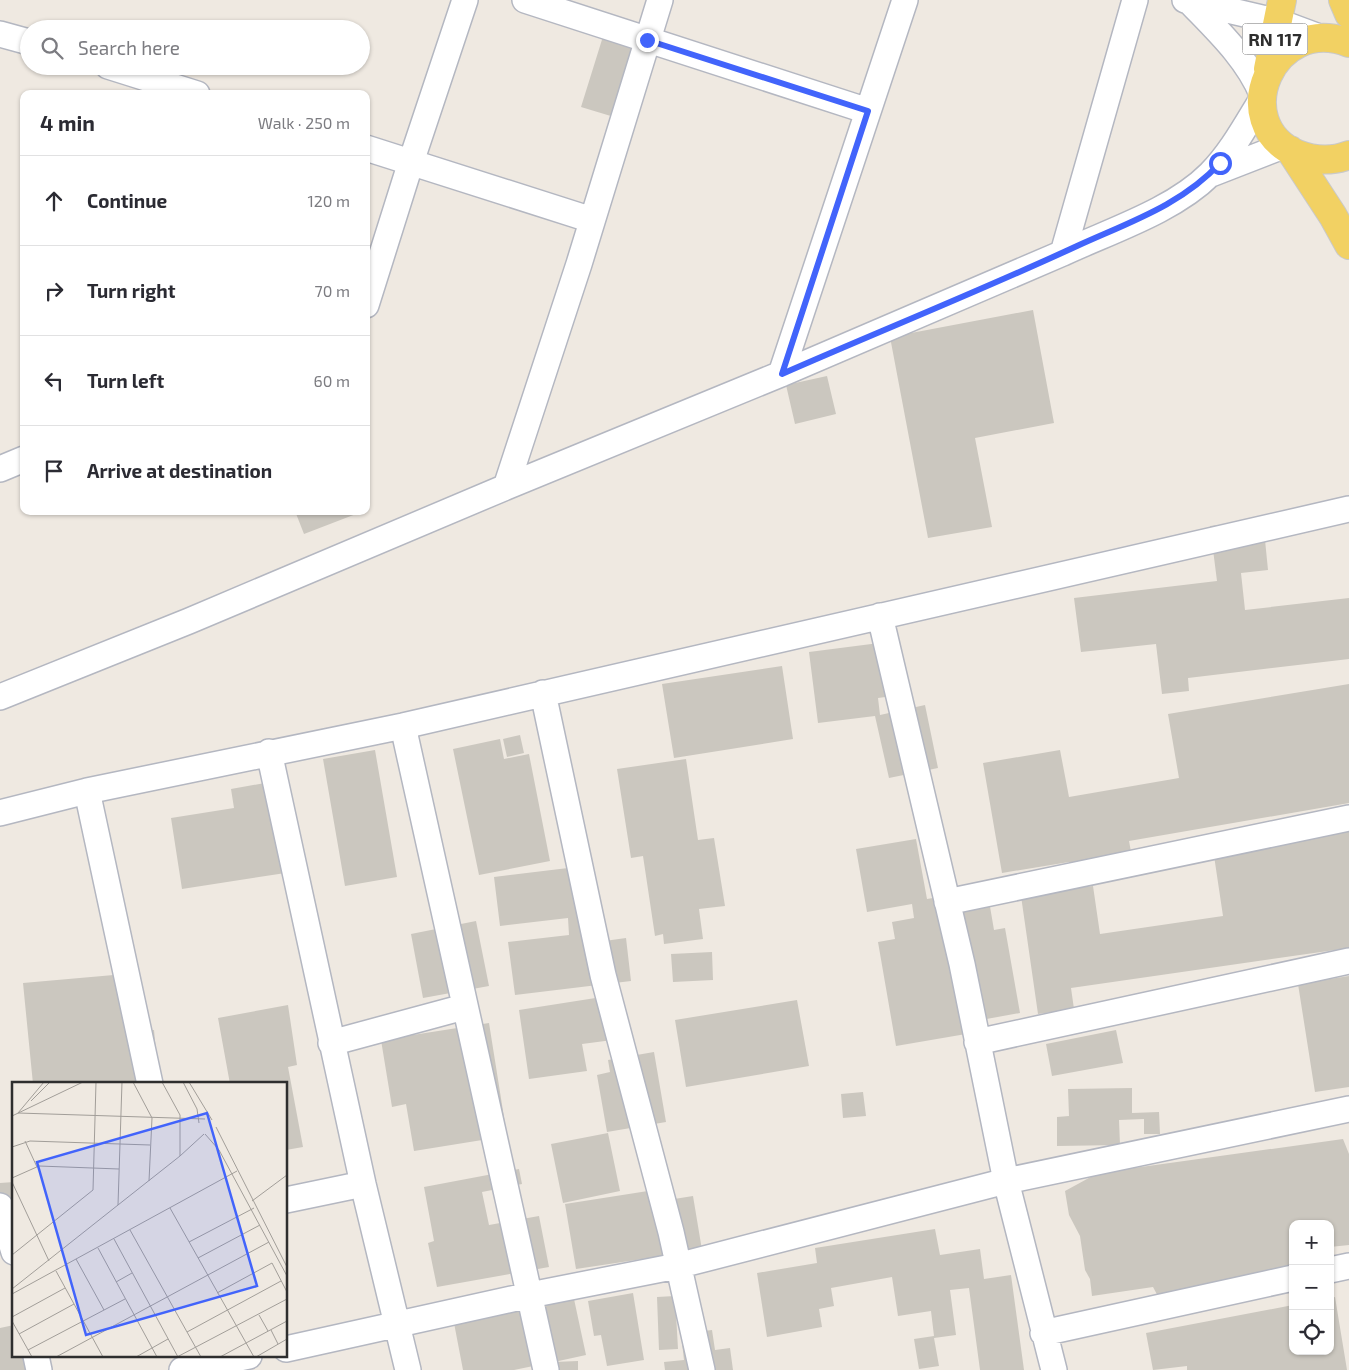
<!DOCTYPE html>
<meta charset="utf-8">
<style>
:root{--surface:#fff;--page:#f2f2f3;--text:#2b2b33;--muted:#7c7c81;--line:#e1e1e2}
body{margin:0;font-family:"Exo 2",sans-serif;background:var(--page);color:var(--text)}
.controls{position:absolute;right:15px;bottom:15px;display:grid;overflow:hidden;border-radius:10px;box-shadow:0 1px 4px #0004}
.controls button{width:45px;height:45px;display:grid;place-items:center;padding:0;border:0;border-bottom:1px solid var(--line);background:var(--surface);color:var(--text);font:25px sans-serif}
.stop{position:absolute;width:15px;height:15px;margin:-11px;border:4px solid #4264fb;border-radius:50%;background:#fff}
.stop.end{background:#4264fb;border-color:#fff;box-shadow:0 1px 5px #0008}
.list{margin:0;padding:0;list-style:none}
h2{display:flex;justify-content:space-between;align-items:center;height:65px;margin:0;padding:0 20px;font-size:21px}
h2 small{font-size:16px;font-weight:400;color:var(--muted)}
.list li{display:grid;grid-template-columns:32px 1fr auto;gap:15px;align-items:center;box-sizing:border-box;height:90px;padding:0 20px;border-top:1px solid var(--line)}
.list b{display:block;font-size:19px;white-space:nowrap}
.list em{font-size:16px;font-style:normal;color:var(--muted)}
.icon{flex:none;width:28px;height:28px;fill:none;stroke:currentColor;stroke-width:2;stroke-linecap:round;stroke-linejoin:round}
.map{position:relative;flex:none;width:1349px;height:1370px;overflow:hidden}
.search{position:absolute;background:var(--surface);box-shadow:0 1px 4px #0004;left:20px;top:20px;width:350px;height:55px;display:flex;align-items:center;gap:12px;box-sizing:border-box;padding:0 18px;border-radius:28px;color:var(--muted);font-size:19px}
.panel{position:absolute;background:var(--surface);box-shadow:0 1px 4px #0004;left:20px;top:90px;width:350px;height:425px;border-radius:10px}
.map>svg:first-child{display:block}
</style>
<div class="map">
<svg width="1349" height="1370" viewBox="0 0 1349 1370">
<rect width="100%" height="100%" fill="#efe9e1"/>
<path fill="#cbc7bf" d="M 605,30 L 648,43 L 624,120 L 581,107 Z
M 1033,310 L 1054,423 L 975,438 L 992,527 L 928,538 L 890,337 Z
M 827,376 L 836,414 L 795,424 L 786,385 Z
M 295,511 L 355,511 L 356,514 L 304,534 Z
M 1263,520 L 1268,570 L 1241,573 L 1245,610 L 1349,598 L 1349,659 L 1188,678 L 1189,691 L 1162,694 L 1156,644 L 1081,652 L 1074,598 L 1217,581 L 1210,526 Z
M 887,642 L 893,696 L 878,698 L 880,715 L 925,705 L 938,768 L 889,778 L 875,716 L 818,723 L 809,652 Z
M 782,666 L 793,739 L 674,758 L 662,684 Z
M 1349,684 L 1349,803 L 1129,841 L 1134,868 L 1072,879 L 1069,862 L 1002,873 L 983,763 L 1060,750 L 1069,797 L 1179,778 L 1168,714 Z
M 520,735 L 524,753 L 507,757 L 503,739 Z
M 500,739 L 504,759 L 529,754 L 550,861 L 479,875 L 453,749 Z
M 375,750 L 397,877 L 345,886 L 323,759 Z
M 686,759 L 698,840 L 714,838 L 725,906 L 699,909 L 703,939 L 664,944 L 663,934 L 655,936 L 643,856 L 631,858 L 617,769 Z
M 276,781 L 292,872 L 182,889 L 171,818 L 234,808 L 231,789 Z
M 1349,829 L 1349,948 L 1071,988 L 1074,1009 L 1038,1014 L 1021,896 L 1093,886 L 1100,934 L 1223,916 L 1213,849 Z
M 916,839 L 927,899 L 987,889 L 994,930 L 1005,928 L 1020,1013 L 964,1023 L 966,1034 L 896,1046 L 878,942 L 895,939 L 892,922 L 914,918 L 912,904 L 867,912 L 856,849 Z
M 593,865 L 601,925 L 590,943 L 626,938 L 631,981 L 515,995 L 508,942 L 569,935 L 568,918 L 500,926 L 494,877 Z
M 476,921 L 489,986 L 423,998 L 411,934 Z
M 712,952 L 713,980 L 673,982 L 671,954 Z
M 125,974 L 131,1032 L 154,1030 L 159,1084 L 33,1084 L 23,983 Z
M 1349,976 L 1349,1087 L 1315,1092 L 1298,984 Z
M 621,994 L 628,1038 L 582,1044 L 587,1071 L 529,1079 L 519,1010 Z
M 797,1000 L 809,1066 L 686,1087 L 675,1020 Z
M 288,1005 L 297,1065 L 288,1067 L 303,1147 L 286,1150 L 286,1084 L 230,1084 L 218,1018 Z
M 489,1023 L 507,1136 L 414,1151 L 406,1104 L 392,1107 L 381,1040 Z
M 1116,1030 L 1123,1063 L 1052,1076 L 1046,1044 Z
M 654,1052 L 666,1122 L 607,1132 L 597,1075 L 610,1072 L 608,1060 Z
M 1132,1088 L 1132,1113 L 1159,1112 L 1160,1134 L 1144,1134 L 1144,1119 L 1119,1120 L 1120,1145 L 1057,1146 L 1057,1117 L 1069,1116 L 1068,1089 Z
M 863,1092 L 866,1116 L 843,1118 L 841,1094 Z
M 608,1133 L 620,1191 L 563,1203 L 551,1144 Z
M 1343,1139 L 1349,1154 L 1349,1245 L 1330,1247 L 1330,1224 L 1293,1224 L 1293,1266 L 1160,1300 L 1153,1287 L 1092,1296 L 1090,1279 L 1085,1270 L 1080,1236 L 1069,1215 L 1065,1191 L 1098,1173 Z
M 519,1169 L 522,1184 L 482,1192 L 489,1225 L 539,1216 L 549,1267 L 437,1287 L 428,1243 L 434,1241 L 424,1187 Z
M 14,1182 L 14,1238 L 0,1240 L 0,1183 Z
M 667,1188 L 668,1200 L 693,1196 L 702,1250 L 576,1269 L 565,1204 Z
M 935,1229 L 940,1255 L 980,1249 L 984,1279 L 1011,1275 L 1024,1370 L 980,1370 L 969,1288 L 950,1290 L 956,1335 L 934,1338 L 939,1366 L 919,1369 L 914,1339 L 934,1336 L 931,1311 L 898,1316 L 892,1277 L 831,1288 L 834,1306 L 819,1309 L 822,1327 L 767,1337 L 757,1273 L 817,1263 L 815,1248 Z
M 633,1293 L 644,1360 L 607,1366 L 601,1335 L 594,1336 L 588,1301 Z
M 675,1296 L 678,1349 L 659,1350 L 657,1297 Z
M 1335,1297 L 1347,1370 L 1187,1370 L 1187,1366 L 1153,1370 L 1146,1333 L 1293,1305 L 1293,1351 L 1330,1351 L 1330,1298 Z
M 574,1299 L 586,1355 L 554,1362 L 578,1361 L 578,1370 L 543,1370 L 543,1364 L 514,1370 L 463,1370 L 454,1323 Z
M 14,1325 L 14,1356 L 38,1356 L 41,1370 L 0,1370 L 0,1328 Z
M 712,1330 L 715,1350 L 730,1348 L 733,1370 L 665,1370 L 664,1362 L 684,1360 L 681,1334 Z"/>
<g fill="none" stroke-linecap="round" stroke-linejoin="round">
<g stroke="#b4b7c1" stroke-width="28">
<path id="minor" d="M 525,0 L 868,111
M 1185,0 L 1279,22 L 1322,38
M 1190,2 C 1217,30 1247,58 1262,94
M 0,34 L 29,42
M 108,66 L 197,94
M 366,148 L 592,220
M 1211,174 L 1283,146
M 1063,253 C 1110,231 1173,211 1210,174 C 1231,153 1246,125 1262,99
M 366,305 L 411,162 L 465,0
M 781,374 L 905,0
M 0,469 L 24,459
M 506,487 L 781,374 L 1063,253 L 1135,0
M 880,616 L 962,964 L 1006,1181 L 1054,1370
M 543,693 L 603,975 L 671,1232 L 702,1370
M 0,697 L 189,621 L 506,487 L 579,264 L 660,0
M 403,726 L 546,1370
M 269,752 L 363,1184 L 408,1370
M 87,791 L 150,1084
M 0,813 L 87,791 L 403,726 L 1349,509
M 947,902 L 1349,818
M 977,1042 L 1349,961
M 331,1043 L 464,1007
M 286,1200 L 363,1184
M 0,1206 L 14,1252
M 1330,1270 L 1349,1266
M 1043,1333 L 1293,1278
M 286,1349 L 530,1295 L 677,1266 L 1006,1181 L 1349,1109
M 36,1356 L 39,1370
M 182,1370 L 249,1356"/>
</g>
<g stroke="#c9c9c9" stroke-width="30">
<path id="primary" d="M 1343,0 L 1349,14
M 1349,43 C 1273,13 1226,123 1297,154 C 1315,161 1331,162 1349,155
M 1268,69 L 1282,0
M 1290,150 L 1333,216 L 1349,245"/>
</g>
<use href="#minor" stroke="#fff" stroke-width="25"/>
<use href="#primary" stroke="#f2d163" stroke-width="28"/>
</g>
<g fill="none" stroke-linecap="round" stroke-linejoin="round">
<path stroke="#4264fb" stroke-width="6" d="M 647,40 L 868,111 L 782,374 C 880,331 980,291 1077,246 C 1127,223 1182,205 1220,163"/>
</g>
<g text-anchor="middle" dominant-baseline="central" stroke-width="4" stroke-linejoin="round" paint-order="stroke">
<rect fill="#fff" stroke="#6d6d6d" stroke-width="1" x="1242.5" y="23.5" width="65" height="31" rx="4"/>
<g font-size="18" font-weight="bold" fill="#2e2e2e">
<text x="1275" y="39">RN 117</text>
</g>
</g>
<g transform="translate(12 1082)">
<rect width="275" height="275" fill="#efe9e1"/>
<path fill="none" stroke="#a29e99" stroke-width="1" d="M 32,0 L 6,31 L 193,37M 121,0 L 140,36 L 137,99M 171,0 L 185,27 L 187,41M 177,0 L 200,38M 19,19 L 38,0M 0,34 L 71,0M 204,45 L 275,185M 193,52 L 207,68 L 275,194M 13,59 L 25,85M 0,65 L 18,59 L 138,63M 168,74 L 192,52M 0,96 L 27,84 L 107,87M 0,100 L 37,179M 240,119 L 275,93M 106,123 L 168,74 L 168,33 L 150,0M 158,126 L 242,275M 118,148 L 189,275M 102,157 L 166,275M 177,160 L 242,126M 86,166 L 145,275M 0,173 L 81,108 L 84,0M 186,176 L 248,143M 64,177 L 92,228M 44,189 L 91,275M 104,200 L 120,191M 0,207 L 106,123 L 110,0M 205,211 L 260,181 L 275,210M 0,212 L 225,89M 247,233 L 256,249M 0,235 L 53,206M 0,239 L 20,275M 259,248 L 266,262M 175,250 L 269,199M 7,252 L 62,222M 16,268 L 113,217M 44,275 L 257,160M 124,275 L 156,257M 165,275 L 275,217M 208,275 L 275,239M 244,275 L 275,257"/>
<path fill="#4264fb" fill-opacity="0.15" stroke="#4264fb" stroke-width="2.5" d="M 195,31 L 245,204 L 74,253 L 25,80 Z"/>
<rect width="275" height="275" fill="none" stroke="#2e2e2e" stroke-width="2.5"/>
</g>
</svg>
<div class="controls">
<button>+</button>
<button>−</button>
<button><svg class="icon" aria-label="locate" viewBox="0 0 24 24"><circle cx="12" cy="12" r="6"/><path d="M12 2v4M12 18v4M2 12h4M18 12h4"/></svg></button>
</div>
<div class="stop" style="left:1220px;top:163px"></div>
<div class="stop end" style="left:647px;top:40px"></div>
<div class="search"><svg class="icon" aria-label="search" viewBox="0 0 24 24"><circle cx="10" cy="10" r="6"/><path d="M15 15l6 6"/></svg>Search here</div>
<section class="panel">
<h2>4 min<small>Walk · 250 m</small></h2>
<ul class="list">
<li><svg class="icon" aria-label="ahead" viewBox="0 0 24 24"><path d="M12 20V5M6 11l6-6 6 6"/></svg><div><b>Continue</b></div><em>120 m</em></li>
<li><svg class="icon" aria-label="right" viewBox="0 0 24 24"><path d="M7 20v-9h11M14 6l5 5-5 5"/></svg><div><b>Turn right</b></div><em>70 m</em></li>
<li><svg class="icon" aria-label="left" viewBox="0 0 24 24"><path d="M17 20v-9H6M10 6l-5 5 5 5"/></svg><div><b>Turn left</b></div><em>60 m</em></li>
<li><svg class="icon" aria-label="arrive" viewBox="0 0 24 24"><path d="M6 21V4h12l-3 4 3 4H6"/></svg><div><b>Arrive at destination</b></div></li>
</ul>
</section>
</div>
